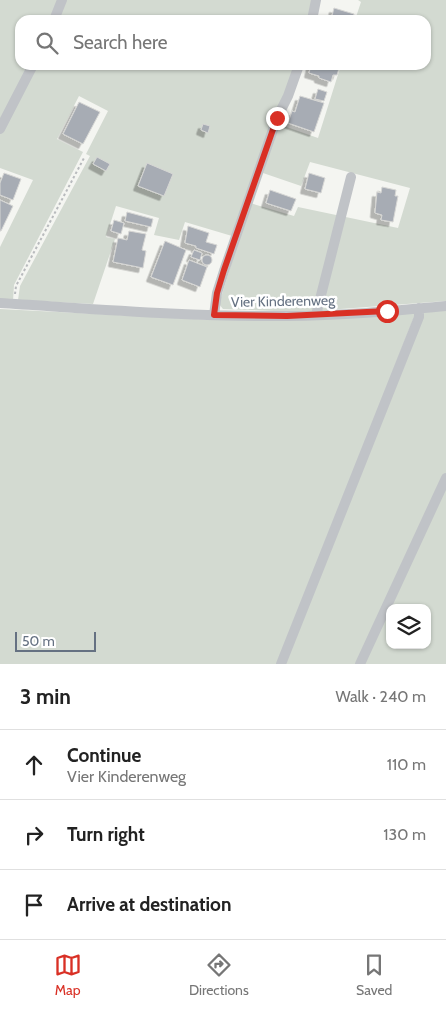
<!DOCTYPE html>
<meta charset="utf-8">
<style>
:root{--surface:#fff;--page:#f6f6f6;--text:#222;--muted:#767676;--line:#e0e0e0;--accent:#d93025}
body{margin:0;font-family:Cabin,sans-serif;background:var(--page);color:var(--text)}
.controls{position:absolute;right:15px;bottom:15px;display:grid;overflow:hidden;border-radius:10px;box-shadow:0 1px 4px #0004}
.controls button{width:45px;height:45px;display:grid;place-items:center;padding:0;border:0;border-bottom:1px solid var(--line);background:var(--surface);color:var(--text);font:25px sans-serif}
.scale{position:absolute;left:15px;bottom:12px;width:81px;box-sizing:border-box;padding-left:5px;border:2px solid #657182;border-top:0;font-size:14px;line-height:18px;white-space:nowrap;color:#657182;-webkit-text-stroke:4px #fff;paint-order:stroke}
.stop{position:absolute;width:15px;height:15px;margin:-11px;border:4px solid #d93025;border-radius:50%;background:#fff}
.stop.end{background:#d93025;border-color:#fff;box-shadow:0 1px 5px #0008}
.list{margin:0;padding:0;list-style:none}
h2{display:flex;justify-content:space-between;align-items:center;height:65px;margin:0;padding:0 20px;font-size:21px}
h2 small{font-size:16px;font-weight:400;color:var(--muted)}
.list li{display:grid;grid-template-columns:32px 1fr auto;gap:15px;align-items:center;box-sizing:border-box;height:70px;padding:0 20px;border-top:1px solid var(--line)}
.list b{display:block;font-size:19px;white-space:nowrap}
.list p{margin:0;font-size:16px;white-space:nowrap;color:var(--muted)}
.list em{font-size:16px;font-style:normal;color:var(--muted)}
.icon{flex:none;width:28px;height:28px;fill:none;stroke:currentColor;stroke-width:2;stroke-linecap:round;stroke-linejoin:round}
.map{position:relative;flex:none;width:446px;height:664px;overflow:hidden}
.search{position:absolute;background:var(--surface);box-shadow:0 1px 4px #0004;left:15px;right:15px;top:15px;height:55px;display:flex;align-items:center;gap:12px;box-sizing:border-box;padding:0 18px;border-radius:15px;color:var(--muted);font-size:19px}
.sheet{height:275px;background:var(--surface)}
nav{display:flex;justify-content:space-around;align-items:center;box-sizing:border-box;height:70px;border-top:1px solid var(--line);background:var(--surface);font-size:14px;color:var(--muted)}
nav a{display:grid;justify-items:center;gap:2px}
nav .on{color:var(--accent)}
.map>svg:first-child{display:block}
</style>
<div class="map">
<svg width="446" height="664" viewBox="0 0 446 664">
<defs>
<filter id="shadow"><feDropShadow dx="-4.5" dy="4.5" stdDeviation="0" flood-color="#0004"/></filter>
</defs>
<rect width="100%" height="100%" fill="#f4f5f1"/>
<path fill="#d3dad1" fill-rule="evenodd" d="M 0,0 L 59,0 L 50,20 L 20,20 L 20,65 L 29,65 L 0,122 Z
M 65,0 L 313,0 L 308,20 L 56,20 Z
M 358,0 L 446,0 L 446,301 L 301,312 L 223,309 L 219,304 L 250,203 L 294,216 L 298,207 L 398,228 L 410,188 L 310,162 L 301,186 L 263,173 L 278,124 L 318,138 L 341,65 L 426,65 L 426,20 L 355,20 L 361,2 Z
M 34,65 L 296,65 L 232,236 L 185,222 L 179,240 L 154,235 L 159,218 L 116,206 L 106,237 L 115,239 L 93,304 L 18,300 L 20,286 L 90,156 L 86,154 L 108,111 L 79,96 L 57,139 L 83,152 L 14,285 L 13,301 L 0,300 L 0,247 L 33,180 L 0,168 L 0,133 Z
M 0,309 L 214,320 L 416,312 L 278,664 L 0,664 Z
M 446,310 L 446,473 L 358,664 L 284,664 L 421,312 Z
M 446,485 L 446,664 L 363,664 ZM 390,608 L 427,608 L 427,645 L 390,645 Z"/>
<path fill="#a7acb4" stroke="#d6d6d4" filter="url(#shadow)" d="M 334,8 L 354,14 L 353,20 L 331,20 Z
M 311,65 L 340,65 L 337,75 L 333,75 L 331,82 L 319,78 L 319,76 L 309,73 Z
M 318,89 L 327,92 L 324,101 L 315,99 Z
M 300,96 L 324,103 L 314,132 L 288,123 L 292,111 L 295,112 Z
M 79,102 L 100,112 L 83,144 L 63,134 Z
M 203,124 L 210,126 L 208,133 L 201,130 Z
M 97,157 L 110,164 L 106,171 L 93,164 Z
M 147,163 L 173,174 L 164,196 L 138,186 Z
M 4,173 L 21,179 L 13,200 L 0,195 L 0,183 Z
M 309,173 L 325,178 L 321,193 L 305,189 Z
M 382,187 L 396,190 L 395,196 L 398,196 L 393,222 L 381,220 L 382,215 L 375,213 L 377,192 L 381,193 Z
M 270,190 L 296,199 L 291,211 L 266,203 Z
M 0,200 L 13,206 L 1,231 L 0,231 Z
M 127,212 L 153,219 L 151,227 L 125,221 Z
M 114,220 L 124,223 L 121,234 L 111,231 Z
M 188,226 L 209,233 L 206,242 L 217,245 L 214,254 L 196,248 L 196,246 L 185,243 Z
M 129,231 L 146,234 L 142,250 L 146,251 L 143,268 L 113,262 L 118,238 L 127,240 Z
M 165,241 L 186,250 L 173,285 L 151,277 Z
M 194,250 L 202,253 L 200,260 L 191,257 Z
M202 260a5 5 0 1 1 10 0a5 5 0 1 1-10 0Z
M 189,260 L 207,267 L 200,287 L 182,280 Z"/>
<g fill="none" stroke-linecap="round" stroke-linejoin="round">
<path stroke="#b8babd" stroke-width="2" stroke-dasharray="2.5 2.5" stroke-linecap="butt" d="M 15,294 L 16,286 L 84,158"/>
<path stroke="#c0c3c7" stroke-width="10" d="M 54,20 L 62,0
M 312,20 L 316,0
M 0,129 L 33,65
M 0,303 C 96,309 192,317 287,316 C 340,316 393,311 446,306
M 214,315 L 217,293 L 224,271 L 277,118 L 288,96 L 299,65
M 316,315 L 351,177
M 281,664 L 419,317 L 419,308
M 360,664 L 446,478"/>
</g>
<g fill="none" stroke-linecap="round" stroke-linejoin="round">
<path stroke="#d93025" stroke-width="6" d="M 277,118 L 224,270 L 217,293 L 214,315 L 287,316 L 387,311"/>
</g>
<g text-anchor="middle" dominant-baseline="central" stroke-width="5" stroke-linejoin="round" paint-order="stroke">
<g font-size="14" fill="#657182" stroke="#fff">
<text transform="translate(283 301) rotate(-1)">Vier Kinderenweg</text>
</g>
</g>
</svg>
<div class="controls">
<button><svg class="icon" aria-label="layers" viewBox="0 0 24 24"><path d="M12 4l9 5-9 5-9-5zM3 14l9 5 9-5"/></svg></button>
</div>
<div class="scale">50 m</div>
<div class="stop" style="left:387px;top:311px"></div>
<div class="stop end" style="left:277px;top:118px"></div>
<div class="search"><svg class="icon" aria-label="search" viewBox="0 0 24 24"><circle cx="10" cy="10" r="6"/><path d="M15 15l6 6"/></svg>Search here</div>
</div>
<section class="sheet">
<h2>3 min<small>Walk · 240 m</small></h2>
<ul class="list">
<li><svg class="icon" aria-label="ahead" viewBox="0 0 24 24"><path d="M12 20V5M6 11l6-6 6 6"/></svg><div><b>Continue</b><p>Vier Kinderenweg</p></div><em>110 m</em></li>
<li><svg class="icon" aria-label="right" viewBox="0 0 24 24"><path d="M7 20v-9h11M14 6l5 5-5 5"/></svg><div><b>Turn right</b></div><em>130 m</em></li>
<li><svg class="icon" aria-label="arrive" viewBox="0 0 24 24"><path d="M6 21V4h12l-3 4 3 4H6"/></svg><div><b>Arrive at destination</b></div></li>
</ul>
</section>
<nav>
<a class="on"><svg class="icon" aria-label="map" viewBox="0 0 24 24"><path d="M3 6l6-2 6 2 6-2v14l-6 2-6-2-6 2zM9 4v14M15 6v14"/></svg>Map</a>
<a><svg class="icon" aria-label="directions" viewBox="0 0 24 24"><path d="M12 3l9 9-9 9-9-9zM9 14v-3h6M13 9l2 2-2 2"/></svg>Directions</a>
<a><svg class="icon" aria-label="saved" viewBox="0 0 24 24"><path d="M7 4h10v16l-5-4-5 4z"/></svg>Saved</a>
</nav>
